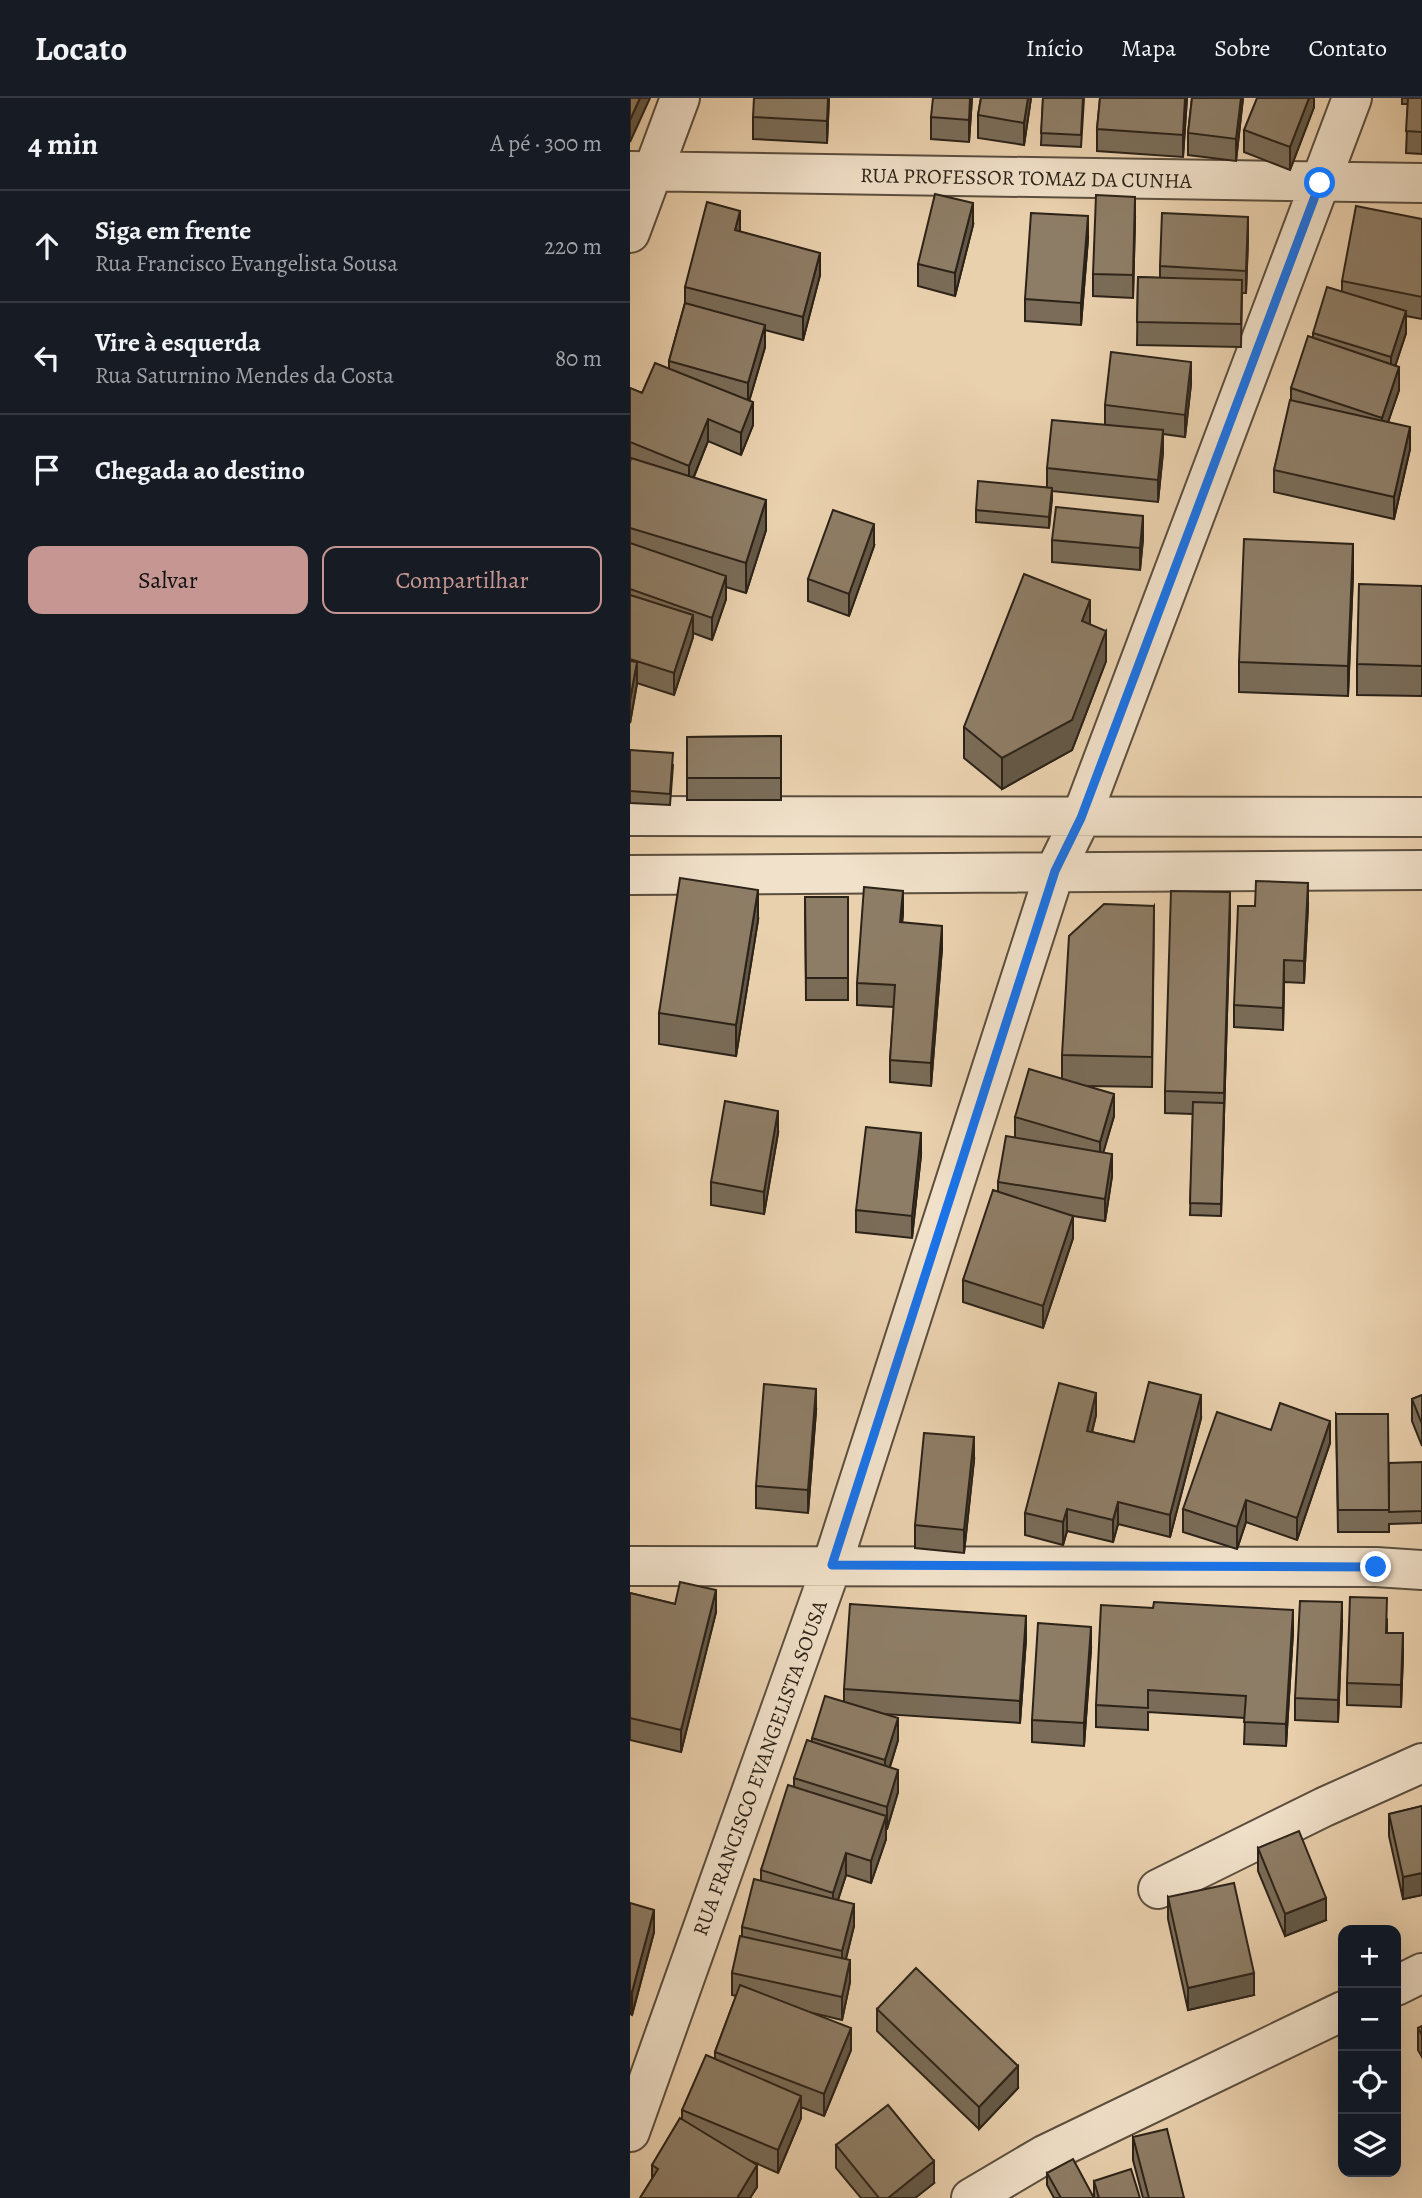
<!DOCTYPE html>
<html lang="pt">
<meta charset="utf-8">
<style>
:root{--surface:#171b24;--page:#20242c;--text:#f1f3f6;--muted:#9ea1a6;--line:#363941;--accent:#c59692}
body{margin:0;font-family:Alegreya,serif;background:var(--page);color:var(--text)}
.controls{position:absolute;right:21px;bottom:21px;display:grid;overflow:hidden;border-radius:14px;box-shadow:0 7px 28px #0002}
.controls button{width:63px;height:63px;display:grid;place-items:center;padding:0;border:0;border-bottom:2px solid var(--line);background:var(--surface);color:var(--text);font:35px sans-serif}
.stop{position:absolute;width:21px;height:21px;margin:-16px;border:5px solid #1a73e8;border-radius:50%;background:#fff}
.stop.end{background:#1a73e8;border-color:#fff;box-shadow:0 2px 7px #0008}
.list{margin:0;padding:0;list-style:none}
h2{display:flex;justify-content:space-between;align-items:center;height:91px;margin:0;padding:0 28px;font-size:30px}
h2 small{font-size:23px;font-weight:400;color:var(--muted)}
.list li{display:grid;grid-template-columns:46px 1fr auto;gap:21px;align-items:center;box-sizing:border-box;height:112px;padding:0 28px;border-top:2px solid var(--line)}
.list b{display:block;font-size:26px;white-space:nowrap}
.list p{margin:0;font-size:23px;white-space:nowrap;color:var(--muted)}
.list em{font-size:23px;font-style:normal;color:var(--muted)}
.actions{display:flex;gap:14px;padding:21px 28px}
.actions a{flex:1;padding:16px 0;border:2px solid var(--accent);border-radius:14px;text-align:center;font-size:24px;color:var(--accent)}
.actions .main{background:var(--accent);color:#111}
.icon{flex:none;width:38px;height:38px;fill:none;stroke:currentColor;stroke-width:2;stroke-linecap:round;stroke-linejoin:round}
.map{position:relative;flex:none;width:792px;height:2100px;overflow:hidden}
header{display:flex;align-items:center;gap:42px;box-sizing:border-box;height:98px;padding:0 35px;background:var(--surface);border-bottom:2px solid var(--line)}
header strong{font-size:33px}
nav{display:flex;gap:38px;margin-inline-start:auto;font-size:24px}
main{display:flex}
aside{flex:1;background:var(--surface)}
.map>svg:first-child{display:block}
</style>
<header>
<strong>Locato</strong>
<nav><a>Início</a><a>Mapa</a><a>Sobre</a><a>Contato</a></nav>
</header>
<main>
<aside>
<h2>4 min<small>A pé · 300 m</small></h2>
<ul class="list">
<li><svg class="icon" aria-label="ahead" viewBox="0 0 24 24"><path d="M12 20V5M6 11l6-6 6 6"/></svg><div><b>Siga em frente</b><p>Rua Francisco Evangelista Sousa</p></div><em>220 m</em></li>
<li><svg class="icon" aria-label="left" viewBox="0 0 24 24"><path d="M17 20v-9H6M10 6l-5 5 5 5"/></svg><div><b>Vire à esquerda</b><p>Rua Saturnino Mendes da Costa</p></div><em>80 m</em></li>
<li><svg class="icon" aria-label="arrive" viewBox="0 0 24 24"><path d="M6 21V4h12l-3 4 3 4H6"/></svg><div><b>Chegada ao destino</b></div></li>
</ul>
<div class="actions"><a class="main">Salvar</a><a>Compartilhar</a></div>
</aside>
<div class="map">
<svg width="792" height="2100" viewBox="0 0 792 2100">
<rect width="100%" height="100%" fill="#ead1ae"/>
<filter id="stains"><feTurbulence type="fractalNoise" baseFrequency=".00286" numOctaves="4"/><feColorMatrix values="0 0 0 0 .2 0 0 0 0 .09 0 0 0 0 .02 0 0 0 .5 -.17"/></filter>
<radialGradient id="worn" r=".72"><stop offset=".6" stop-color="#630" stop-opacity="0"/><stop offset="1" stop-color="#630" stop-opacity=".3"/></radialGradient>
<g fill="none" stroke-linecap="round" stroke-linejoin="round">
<g stroke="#5b4e3e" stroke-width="42">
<path id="minor" d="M 0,73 L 792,85
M 0,135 L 50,0
M 0,718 L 792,719
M 0,777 L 792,772
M 0,1468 L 746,1469 L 792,1472
M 528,1791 L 694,1709 L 792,1665
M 766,1888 L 792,1875
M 0,2034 L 202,1467 L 425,773 L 451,720 L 722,0
M 341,2100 L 414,2057 L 713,1913"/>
</g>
<use href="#minor" stroke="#f1e1ca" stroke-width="38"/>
</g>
<path fill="#7a6c58" stroke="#2b2218" stroke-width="2" d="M 199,0 L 197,45 L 123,41 L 123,19 Z
M 342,0 L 339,44 L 301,41 L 301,19 Z
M 351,0 L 401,0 L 394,47 L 348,40 L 348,17 Z
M 413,0 L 454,0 L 451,49 L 411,47 Z
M 470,0 L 557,0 L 553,59 L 467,53 L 467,31 Z
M 562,0 L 613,0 L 606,63 L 558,57 L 558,35 Z
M 684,0 L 684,9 L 660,72 L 614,54 L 614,32 Z
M 772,0 L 792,0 L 792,56 L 776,55 L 778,6 L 772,6 Z
M 505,121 L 503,200 L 463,198 L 463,176 Z
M 792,121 L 792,221 L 776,218 L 776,235 L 765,268 L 769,292 L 758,324 L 780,351 L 764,421 L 644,394 L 644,372 L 661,302 L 661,290 L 683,240 L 683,235 L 712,193 L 712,183 Z
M 343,127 L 325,198 L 288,188 L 288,166 Z
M 110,134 L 190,177 L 173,242 L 135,232 L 135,249 L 119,303 L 123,327 L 111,357 L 78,343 L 64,379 L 136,432 L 116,495 L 96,489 L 96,501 L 82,542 L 63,535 L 63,539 L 44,597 L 7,585 L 0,625 L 0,290 L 12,295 L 39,271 L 39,263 L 55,205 L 55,189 Z
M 458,141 L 451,227 L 395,223 L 395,201 Z
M 618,141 L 616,195 L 612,195 L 611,249 L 507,247 L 508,179 L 530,180 L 530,168 Z
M 561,286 L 555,339 L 533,336 L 533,354 L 528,404 L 422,393 L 419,430 L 346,424 L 346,412 L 417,389 L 417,370 L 475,327 L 475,307 Z
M 513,441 L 510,472 L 422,464 L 422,442 Z
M 244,448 L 219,518 L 178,503 L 178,481 Z
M 723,476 L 718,598 L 609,594 L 609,564 Z
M 792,488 L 792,598 L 727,597 L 727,566 Z
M 460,526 L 476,563 L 442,652 L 372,691 L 334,660 L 334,629 Z
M 151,638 L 151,702 L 57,702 L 57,639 Z
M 0,652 L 43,667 L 40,707 L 0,705 Z
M 175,799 L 218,799 L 218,902 L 176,902 Z
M 524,808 L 522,989 L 456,988 L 484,1018 L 473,1054 L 482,1078 L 475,1123 L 443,1118 L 443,1140 L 413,1230 L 333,1204 L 333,1182 L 368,1094 L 368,1084 L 385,1040 L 385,1019 L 432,981 L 432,957 Z
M 678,808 L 674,885 L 654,884 L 653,932 L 604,929 L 604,907 Z
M 273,815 L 272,825 L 312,850 L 301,988 L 260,984 L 260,962 L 264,909 L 227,907 L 227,885 Z
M 600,816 L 591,1118 L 560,1117 L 563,1016 L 535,1015 L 535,993 Z
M 128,822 L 106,958 L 29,946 L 29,915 Z
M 148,1035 L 134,1116 L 81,1107 L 81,1084 Z
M 291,1057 L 282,1140 L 226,1134 L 226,1112 Z
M 792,1297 L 792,1348 L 782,1323 L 782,1301 Z
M 186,1313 L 178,1415 L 126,1410 L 126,1388 Z
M 706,1316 L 759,1384 L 792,1364 L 792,1425 L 759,1426 L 759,1434 L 708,1434 Z
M 466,1317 L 462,1334 L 504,1344 L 571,1320 L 540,1439 L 488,1426 L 483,1444 L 437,1433 L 433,1447 L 395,1437 L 395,1415 Z
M 641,1332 L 700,1345 L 667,1442 L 616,1424 L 607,1451 L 553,1434 L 553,1411 Z
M 344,1362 L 334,1455 L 285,1450 L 285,1427 Z
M 0,1495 L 45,1506 L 86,1514 L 51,1654 L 0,1642 Z
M 757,1523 L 757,1535 L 773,1557 L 771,1609 L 717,1607 L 717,1585 Z
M 712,1526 L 708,1624 L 665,1622 L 665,1600 Z
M 663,1534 L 656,1648 L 614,1646 L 615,1620 L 518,1614 L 518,1632 L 466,1629 L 466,1607 Z
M 396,1541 L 390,1625 L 255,1616 L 268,1642 L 260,1669 L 268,1694 L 257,1731 L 256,1731 L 256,1741 L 241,1785 L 216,1777 L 208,1802 L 224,1828 L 216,1861 L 220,1884 L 212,1922 L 183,1915 L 221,1952 L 194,2018 L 171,2009 L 171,2020 L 148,2075 L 119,2062 L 127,2089 L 120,2100 L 10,2100 L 22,2081 L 22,2067 L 52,2022 L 52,2012 L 85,1961 L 85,1954 L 106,1898 L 102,1897 L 102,1875 L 112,1839 L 112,1829 L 131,1783 L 131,1772 L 164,1689 L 164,1680 L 182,1644 L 182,1640 L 214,1604 L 214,1591 Z
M 461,1551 L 454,1648 L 402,1644 L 402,1622 Z
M 792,1708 L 792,1797 L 773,1801 L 759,1738 L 759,1716 Z
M 628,1750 L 696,1822 L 655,1838 L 628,1773 Z
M 538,1799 L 624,1897 L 558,1912 L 538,1821 Z
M 0,1805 L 24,1834 L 2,1917 L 0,1916 Z
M 247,1911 L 388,1990 L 349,2031 L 247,1933 Z
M 792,1928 L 792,1959 L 788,1952 L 788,1930 Z
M 503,2039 L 554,2100 L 513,2100 L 503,2062 Z
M 206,2047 L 304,2085 L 285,2100 L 231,2100 L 206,2070 Z
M 417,2075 L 464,2100 L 424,2100 L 417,2087 Z
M 464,2083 L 510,2100 L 464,2100 Z"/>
<path fill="#635847" stroke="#2b2218" stroke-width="2" d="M 10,0 L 20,0 L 0,44 L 0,22 Z
M 198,0 L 199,0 L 197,45 L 197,23 Z
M 340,0 L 342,0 L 339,44 L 339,22 Z
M 398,0 L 401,0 L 394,47 L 394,25 Z
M 555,0 L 557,0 L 553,59 L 553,37 Z
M 611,0 L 613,0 L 606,63 L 606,41 Z
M 679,0 L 684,0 L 684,9 L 660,72 L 660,49 Z
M 505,99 L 505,121 L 503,200 L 503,177 Z
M 343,105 L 343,127 L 325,198 L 325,175 Z
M 110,113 L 110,135 L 105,132 Z
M 458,118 L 458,141 L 451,227 L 451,205 Z
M 618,119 L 618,141 L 616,195 L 616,173 Z
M 190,155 L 190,177 L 173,242 L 173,219 Z
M 776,213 L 776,235 L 761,281 L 761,259 Z
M 135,227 L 135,249 L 118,307 L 118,285 Z
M 561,264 L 561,286 L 555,339 L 555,317 Z
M 769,269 L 769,292 L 752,342 L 752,320 Z
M 123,304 L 123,327 L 111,357 L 111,335 Z
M 78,321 L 78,343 L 59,390 L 59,368 Z
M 780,329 L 780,351 L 764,421 L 764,399 Z
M 533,332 L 533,354 L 528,404 L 528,382 Z
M 422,390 L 422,402 L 419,430 L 419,419 Z
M 136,402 L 136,432 L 116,495 L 116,465 Z
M 513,418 L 513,441 L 510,472 L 510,450 Z
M 244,426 L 244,448 L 219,518 L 219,496 Z
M 723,446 L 723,476 L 718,598 L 718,568 Z
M 96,478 L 96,501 L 82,542 L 82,520 Z
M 460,502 L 460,533 L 452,523 Z
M 63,517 L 63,539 L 44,597 L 44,575 Z
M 476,533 L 476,563 L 442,652 L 372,691 L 372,660 Z
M 7,564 L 7,586 L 0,625 L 0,602 Z
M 678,785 L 678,808 L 674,885 L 674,863 Z
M 128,792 L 128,822 L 106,958 L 106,927 Z
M 273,793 L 273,815 L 270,847 L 270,824 Z
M 600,794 L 600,816 L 591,1118 Z
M 312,828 L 312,850 L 301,988 L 301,965 Z
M 654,862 L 654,884 L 653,932 L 653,910 Z
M 484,996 L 484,1018 L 470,1066 L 470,1044 Z
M 148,1013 L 148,1035 L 134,1116 L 134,1094 Z
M 291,1035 L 291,1057 L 282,1140 L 282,1118 Z
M 482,1056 L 482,1078 L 475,1123 L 475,1101 Z
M 443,1118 L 443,1140 L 413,1230 L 413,1208 Z
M 186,1291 L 186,1313 L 178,1415 L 178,1392 Z
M 466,1295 L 466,1317 L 457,1355 L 457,1333 Z
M 571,1297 L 571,1320 L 540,1439 L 540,1417 Z
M 700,1323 L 700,1345 L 667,1442 L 667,1420 Z
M 344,1339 L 344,1362 L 334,1455 L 334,1432 Z
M 616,1402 L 616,1424 L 607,1451 L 607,1429 Z
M 488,1404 L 488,1426 L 483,1444 L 483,1422 Z
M 437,1411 L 437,1433 L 433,1447 L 433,1424 Z
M 86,1492 L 86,1514 L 51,1654 L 51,1632 Z
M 712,1504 L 712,1526 L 708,1624 L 708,1602 Z
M 663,1512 L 663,1534 L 656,1648 L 656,1626 Z
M 396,1518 L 396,1541 L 390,1625 L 390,1603 Z
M 461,1529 L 461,1551 L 454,1648 L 454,1625 Z
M 773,1535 L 773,1557 L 771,1609 L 771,1587 Z
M 268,1620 L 268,1642 L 255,1684 L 255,1662 Z
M 268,1672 L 268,1694 L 257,1731 L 257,1709 Z
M 256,1718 L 256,1741 L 241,1785 L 241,1763 Z
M 216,1755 L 216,1777 L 203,1817 L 203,1795 Z
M 792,1775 L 792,1797 L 773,1801 L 773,1779 Z
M 696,1800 L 696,1822 L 655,1838 L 655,1816 Z
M 224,1806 L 224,1828 L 212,1876 L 212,1853 Z
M 24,1812 L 24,1834 L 2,1917 L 2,1894 Z
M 220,1862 L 220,1884 L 212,1922 L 212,1899 Z
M 624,1875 L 624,1897 L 558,1912 L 558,1890 Z
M 221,1930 L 221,1952 L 194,2018 L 194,1996 Z
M 388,1968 L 388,1990 L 349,2031 L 349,2009 Z
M 171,1998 L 171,2020 L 148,2075 L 148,2052 Z
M 304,2063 L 304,2085 L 285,2100 L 258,2100 Z
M 127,2067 L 127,2089 L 120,2100 L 107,2100 Z"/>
<path fill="#8e7d66" stroke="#2b2218" stroke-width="2" d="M 0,0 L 10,0 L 0,22 Z
M 124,0 L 198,0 L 197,23 L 123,19 Z
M 303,0 L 340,0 L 339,22 L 301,19 Z
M 351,0 L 398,0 L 394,25 L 348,17 Z
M 413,0 L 453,0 L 451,37 L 411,35 Z
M 470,0 L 555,0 L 553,37 L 467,31 Z
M 562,0 L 611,0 L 606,41 L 558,35 Z
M 627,0 L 679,0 L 660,49 L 614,32 Z
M 778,0 L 792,0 L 792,34 L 776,33 Z
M 305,96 L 343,105 L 325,175 L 288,166 Z
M 466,97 L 505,99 L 503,177 L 463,176 Z
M 77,104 L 110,113 L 105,132 L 190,155 L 173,219 L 55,189 Z
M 726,108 L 792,121 L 792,199 L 712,183 Z
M 401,115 L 458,118 L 451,205 L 395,201 Z
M 532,115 L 618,119 L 616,173 L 530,168 Z
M 508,179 L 612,182 L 611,226 L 507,224 Z
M 697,189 L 776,213 L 761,259 L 683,235 Z
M 55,205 L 135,227 L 118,285 L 39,263 Z
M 678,238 L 769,269 L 752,320 L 661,290 Z
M 481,254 L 561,264 L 555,317 L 475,307 Z
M 25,265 L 123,304 L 111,335 L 78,321 L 59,368 L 0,344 L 0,290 L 12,295 Z
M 660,302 L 780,329 L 764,399 L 644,372 Z
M 422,322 L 533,332 L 528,382 L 417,370 Z
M 1,360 L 136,402 L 116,465 L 0,430 L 0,364 Z
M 348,383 L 422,390 L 419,419 L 346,412 Z
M 426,409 L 513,418 L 510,450 L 422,442 Z
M 203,412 L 244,426 L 219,496 L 178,481 Z
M 614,441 L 723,446 L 718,568 L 609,564 Z
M 0,445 L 96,478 L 82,520 L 0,491 Z
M 394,476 L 460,502 L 452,523 L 476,533 L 442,622 L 372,660 L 334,629 Z
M 729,486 L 792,488 L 792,568 L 727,566 Z
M 0,497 L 63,517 L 44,575 L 0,561 Z
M 0,563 L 7,564 L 0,602 Z
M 151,638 L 151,680 L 57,680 L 57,639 Z
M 0,652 L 43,655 L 40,696 L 0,693 Z
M 50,780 L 128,792 L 106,927 L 29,915 Z
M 626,783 L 678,785 L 674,863 L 654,862 L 653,910 L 604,907 L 608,808 L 625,808 Z
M 234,789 L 273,793 L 270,824 L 312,828 L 301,965 L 260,962 L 265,887 L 227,885 Z
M 541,793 L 600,794 L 594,995 L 535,993 Z
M 175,799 L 218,799 L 218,880 L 176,880 Z
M 474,806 L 524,808 L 522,959 L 432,957 L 439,838 Z
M 399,971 L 484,996 L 470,1044 L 385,1019 Z
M 95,1003 L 148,1013 L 134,1094 L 81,1084 Z
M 563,1004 L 594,1005 L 591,1106 L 560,1105 Z
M 236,1029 L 291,1035 L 282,1118 L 226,1112 Z
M 376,1038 L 482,1056 L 475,1101 L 368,1084 Z
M 363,1092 L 443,1118 L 413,1208 L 333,1182 Z
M 519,1284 L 571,1297 L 540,1417 L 488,1404 L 483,1422 L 437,1411 L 433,1424 L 395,1415 L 429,1285 L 466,1295 L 457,1333 L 504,1344 Z
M 134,1286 L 186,1291 L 178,1392 L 126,1388 Z
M 792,1297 L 792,1326 L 782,1301 Z
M 650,1305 L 700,1323 L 667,1420 L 616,1402 L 607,1429 L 553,1411 L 587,1314 L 641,1332 Z
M 706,1316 L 758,1316 L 759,1412 L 708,1412 Z
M 294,1335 L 344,1339 L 334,1432 L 285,1427 Z
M 792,1364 L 792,1413 L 759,1414 L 759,1365 Z
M 50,1484 L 86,1492 L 51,1632 L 0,1620 L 0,1495 L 45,1506 Z
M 720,1499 L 757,1500 L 756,1535 L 773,1535 L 771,1587 L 717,1585 Z
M 670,1503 L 712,1504 L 708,1602 L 665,1600 Z
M 524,1504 L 663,1512 L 656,1626 L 614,1624 L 616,1598 L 518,1592 L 518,1610 L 466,1607 L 471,1507 L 523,1510 Z
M 220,1506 L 396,1518 L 390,1603 L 214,1591 Z
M 408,1525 L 461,1529 L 454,1625 L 402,1622 Z
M 195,1598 L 268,1620 L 255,1662 L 182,1640 Z
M 177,1642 L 268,1672 L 257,1709 L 164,1680 Z
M 158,1687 L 256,1718 L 241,1763 L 216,1755 L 203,1795 L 131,1772 Z
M 792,1708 L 792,1775 L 773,1779 L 759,1716 Z
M 669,1733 L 696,1800 L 655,1816 L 628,1750 Z
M 124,1781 L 224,1806 L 212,1853 L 112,1829 Z
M 604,1785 L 624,1875 L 558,1890 L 538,1799 Z
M 0,1805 L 24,1812 L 2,1894 L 0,1894 Z
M 110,1838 L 220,1862 L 212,1899 L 102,1875 Z
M 286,1870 L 388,1968 L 349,2009 L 247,1911 Z
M 110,1887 L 221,1930 L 194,1996 L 85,1954 Z
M 792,1928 L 792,1937 L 788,1930 Z
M 76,1957 L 171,1998 L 148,2052 L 52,2012 Z
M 258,2007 L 304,2063 L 258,2100 L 249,2100 L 206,2047 Z
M 50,2020 L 127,2067 L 107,2100 L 10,2100 L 28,2071 L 22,2067 Z
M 537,2031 L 554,2100 L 519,2100 L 503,2039 Z
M 443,2061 L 464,2100 L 431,2100 L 417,2075 Z
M 501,2071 L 510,2100 L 469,2100 L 464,2083 Z"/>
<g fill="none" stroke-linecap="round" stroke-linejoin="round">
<path stroke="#1a73e8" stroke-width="9" d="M 690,85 L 451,720 L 425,773 L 202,1467 L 746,1469"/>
</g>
<g text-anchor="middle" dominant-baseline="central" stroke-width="7" stroke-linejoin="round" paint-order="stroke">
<g font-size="21" fill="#2b2218" stroke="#f1e1ca">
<text transform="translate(396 80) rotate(1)">RUA PROFESSOR TOMAZ DA CUNHA</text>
<text transform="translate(130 1670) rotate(-70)">RUA FRANCISCO EVANGELISTA SOUSA</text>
</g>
</g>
<rect width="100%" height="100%" filter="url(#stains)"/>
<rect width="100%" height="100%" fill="url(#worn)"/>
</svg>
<div class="controls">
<button>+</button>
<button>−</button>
<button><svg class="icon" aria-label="locate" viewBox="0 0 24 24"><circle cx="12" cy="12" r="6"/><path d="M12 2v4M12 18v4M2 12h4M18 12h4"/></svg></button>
<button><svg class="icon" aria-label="layers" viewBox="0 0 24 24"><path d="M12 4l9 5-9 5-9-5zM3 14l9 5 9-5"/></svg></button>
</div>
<div class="stop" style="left:690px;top:85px"></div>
<div class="stop end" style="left:746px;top:1469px"></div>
</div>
</main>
